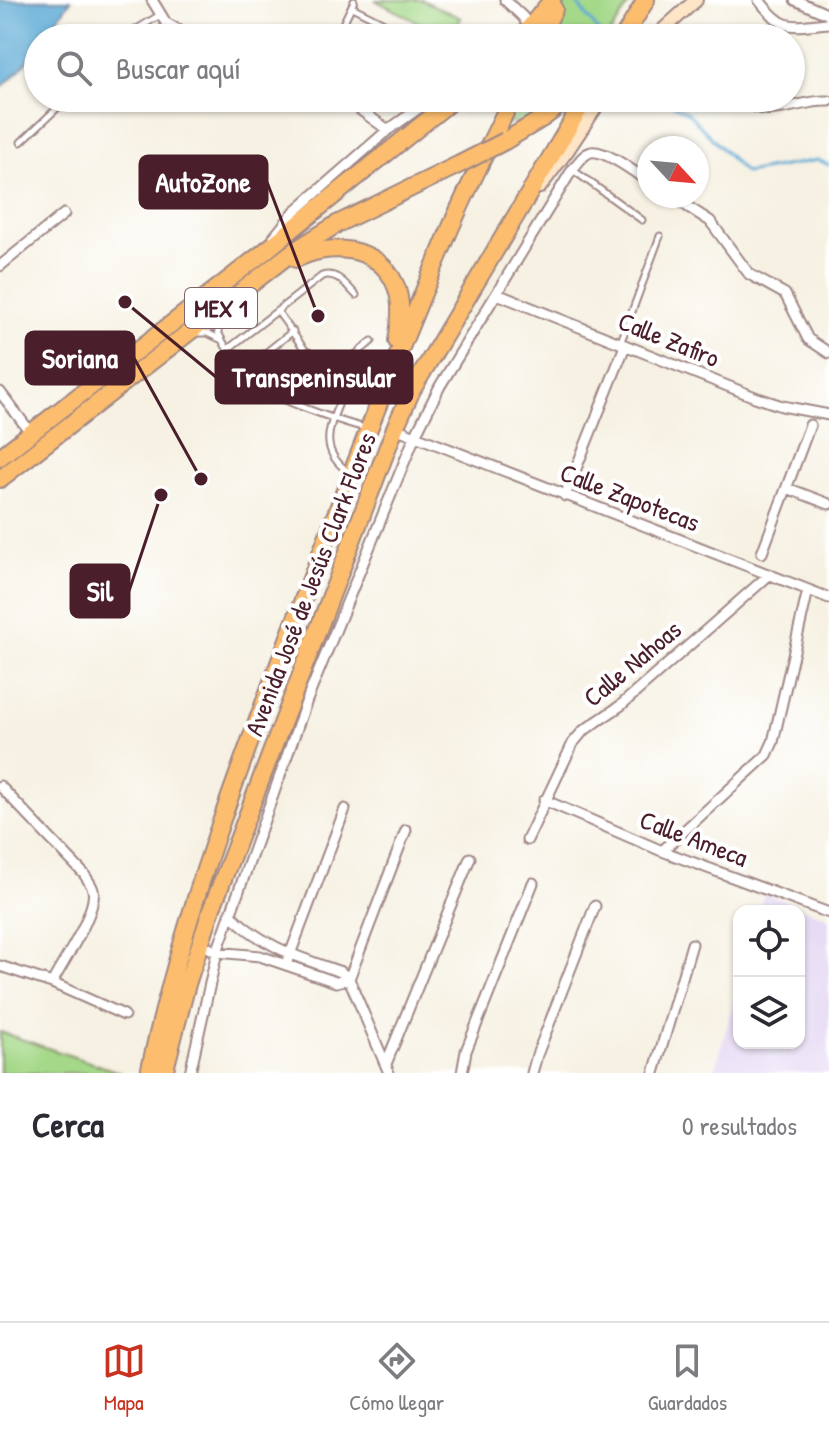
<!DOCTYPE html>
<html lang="es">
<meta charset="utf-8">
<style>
:root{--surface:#fff;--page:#f7f7f7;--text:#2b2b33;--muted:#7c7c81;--line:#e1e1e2;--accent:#c8321e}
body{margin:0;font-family:"Patrick Hand",sans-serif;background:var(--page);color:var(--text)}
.controls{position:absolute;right:24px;bottom:24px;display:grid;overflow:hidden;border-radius:16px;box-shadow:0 2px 6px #0004}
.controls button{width:72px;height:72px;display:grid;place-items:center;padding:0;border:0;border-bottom:2px solid var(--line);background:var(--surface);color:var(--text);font:40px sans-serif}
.compass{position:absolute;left:637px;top:136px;width:72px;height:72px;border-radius:50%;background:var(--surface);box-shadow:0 2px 6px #0004;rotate:116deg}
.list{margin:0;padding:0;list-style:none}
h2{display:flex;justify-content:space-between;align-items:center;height:104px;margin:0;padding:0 32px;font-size:34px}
h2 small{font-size:26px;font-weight:400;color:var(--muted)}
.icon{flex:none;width:44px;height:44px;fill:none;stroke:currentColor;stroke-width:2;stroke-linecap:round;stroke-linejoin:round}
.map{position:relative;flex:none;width:829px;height:1073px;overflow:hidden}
.search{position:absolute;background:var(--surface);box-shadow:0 2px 6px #0004;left:24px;right:24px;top:24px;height:88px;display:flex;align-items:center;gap:20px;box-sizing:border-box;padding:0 28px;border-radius:44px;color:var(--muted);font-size:30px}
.sheet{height:248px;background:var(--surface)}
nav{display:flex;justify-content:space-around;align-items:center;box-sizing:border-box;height:112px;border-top:2px solid var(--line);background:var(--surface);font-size:22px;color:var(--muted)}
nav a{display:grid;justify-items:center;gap:4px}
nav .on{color:var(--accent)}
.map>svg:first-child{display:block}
</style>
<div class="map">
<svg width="829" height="1073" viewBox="0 0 829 1073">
<rect width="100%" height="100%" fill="#fff"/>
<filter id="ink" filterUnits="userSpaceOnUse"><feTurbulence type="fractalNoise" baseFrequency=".0125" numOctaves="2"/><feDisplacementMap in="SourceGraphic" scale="16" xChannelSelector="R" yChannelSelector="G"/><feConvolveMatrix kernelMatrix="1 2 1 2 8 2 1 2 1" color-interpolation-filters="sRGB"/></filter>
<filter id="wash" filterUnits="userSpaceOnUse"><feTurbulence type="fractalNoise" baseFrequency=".006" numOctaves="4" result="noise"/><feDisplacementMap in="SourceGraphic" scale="32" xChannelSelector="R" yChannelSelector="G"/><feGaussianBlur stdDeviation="1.8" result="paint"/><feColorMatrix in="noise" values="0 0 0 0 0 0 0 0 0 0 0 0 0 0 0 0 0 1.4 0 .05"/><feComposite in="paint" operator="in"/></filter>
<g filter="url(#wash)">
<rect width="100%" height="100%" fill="#f6f1e2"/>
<path fill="#e2d4f3" d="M 764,893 L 829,918 L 829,1073 L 714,1073 L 739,984 L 739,1043 L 799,1043 L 799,911 L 759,911 Z"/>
<path fill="#a5d989" stroke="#787c5a" stroke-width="2" d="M 375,0 L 422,0 L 461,18 L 451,38 L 448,38 Z
M 567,0 L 632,0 L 607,38 L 548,38 Z
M 517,98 L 556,98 L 515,131 L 519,123 L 513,122 L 502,127 Z
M 0,1032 L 122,1073 L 0,1073 Z"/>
<path fill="#5aa9d4" stroke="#526480" stroke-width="2" d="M 0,0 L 71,0 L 44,38 L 38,38 C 38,57 13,75 0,89 Z"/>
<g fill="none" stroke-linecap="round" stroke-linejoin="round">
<path stroke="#5aa9d4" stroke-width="3" d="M 574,0 L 604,38
M 661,98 L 688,113 L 745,173 L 818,160 L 829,165"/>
</g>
</g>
<g filter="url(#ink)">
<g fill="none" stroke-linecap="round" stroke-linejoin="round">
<g stroke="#a08886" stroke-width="9">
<path id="lane" d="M 352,7 L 380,21
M 338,34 L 347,38
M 122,38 L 160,15
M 336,38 L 354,1
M 371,38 L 380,21 L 413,38
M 21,142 L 68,98
M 573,170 L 642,220
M 277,311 L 322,276 C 337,271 346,285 356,295
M 215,318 C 215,337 242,372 257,385 C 272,398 344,423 366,428
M 195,333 L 207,333 L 220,339
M 620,344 L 660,236
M 228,349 L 277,311 C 290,327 306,356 322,368 C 332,377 342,375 344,390 C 332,423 314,448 350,473
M 244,370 L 293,331
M 332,374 L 372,341
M 263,389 L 309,352
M 291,401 L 325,370"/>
</g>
<g stroke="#a08886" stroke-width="13">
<path id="street" d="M 152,0 L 166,23 L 193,38
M 505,0 L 523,17 L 530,29
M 759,0 C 785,33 790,26 829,23
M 795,0 L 829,15
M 668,28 L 682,38
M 344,98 L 388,130
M 741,98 C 767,123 798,99 829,101
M 671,196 L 710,221 L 749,274 L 785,294 L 808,339 L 829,353
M 274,237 L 294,212 L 388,130 L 433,98
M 0,266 L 64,214
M 497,294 L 755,397 L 782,406 L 829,415
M 0,392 L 31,433
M 395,428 L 829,598
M 787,488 L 829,504
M 565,496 L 625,346
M 762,553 L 810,425
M 0,786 L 84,874 C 87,879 92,885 93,890 C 98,911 62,963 52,983
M 544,800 L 662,851 L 829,913
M 527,840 L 573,743 L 583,731 L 620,706 L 769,575
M 662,851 L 767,755 L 773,742 L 808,590
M 230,914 C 263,947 298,957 341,972 L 349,979
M 199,943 L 217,952 L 260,956 L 336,982 L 349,979
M 286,965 L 345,809
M 0,966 L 52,983 L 124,1015
M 349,979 L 406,830
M 349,979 L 389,1073
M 386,1064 L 470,858
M 190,1073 L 217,952 L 307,700 L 415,436 L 440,386 L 572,170 C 578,163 583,154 591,152 C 605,149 637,174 649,182
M 462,1073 L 466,1051 L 533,883
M 532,1073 L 537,1055 L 595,906
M 654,1073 L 692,944"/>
</g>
<g stroke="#a08886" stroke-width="16">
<path id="secondary" d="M 654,38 L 696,0
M 540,187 L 567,151 L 602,98"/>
</g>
<g stroke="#a08886" stroke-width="20">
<path id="highway" d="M 521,38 L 552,0
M 540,38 L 554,9
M 623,38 L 646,0
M 505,141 L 543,118 L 569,98
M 296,259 C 328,242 378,245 395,284 C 403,302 400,322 397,341
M 0,457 L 264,252 L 455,98
M 0,479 L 291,253 L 337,224 L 460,164
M 149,1073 C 183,915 241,763 298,613 C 346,488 393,363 445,241 C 465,192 490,145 512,98
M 164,1073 L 187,984 L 212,908 L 395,428 L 412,390 L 586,98"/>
</g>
<use href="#lane" stroke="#fff" stroke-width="5"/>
<use href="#street" stroke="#fff" stroke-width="9"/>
<use href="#secondary" stroke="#fee5c5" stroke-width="12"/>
<use href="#highway" stroke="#fcbd6e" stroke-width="16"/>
<g stroke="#a08886" stroke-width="20" stroke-linecap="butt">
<path id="highway-bridge" d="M 460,164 L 505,141"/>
</g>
<use href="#highway-bridge" stroke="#fcbd6e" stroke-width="16"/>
</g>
</g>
<g text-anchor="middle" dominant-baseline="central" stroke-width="8" stroke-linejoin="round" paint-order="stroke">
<rect fill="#fff" stroke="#80626b" stroke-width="2" x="185" y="288" width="72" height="40" rx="6"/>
<g font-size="24" font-weight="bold" fill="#4a1f2b">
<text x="221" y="308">MEX 1</text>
</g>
<g font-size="26" fill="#4a1f2b" stroke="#fff">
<text transform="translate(669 339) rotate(22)">Calle Zafiro</text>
<text transform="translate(630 497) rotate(21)">Calle Zapotecas</text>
<text transform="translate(310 584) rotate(-69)">Avenida José de Jesús Clark Flores</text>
<text transform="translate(632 663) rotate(-40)">Calle Nahoas</text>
<text transform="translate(694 838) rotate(21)">Calle Ameca</text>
</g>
</g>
<path fill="none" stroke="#4a1f2b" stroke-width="3" d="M318 316L267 182M201 479L134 358M125 302L216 377M161 495L129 591"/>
<g fill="#4a1f2b" stroke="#fff" stroke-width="3">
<circle cx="318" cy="316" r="8"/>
<circle cx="201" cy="479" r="8"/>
<circle cx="125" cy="302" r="8"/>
<circle cx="161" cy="495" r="8"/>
</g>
<g fill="#4a1f2b" stroke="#4a1f2b" stroke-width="3">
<rect x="140" y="156" width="127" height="52" rx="8"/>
<rect x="26" y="332" width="108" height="52" rx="8"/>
<rect x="216" y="351" width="196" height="52" rx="8"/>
<rect x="71" y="565" width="58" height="52" rx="8"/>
</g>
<g font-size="28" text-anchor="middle" font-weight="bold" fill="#fff">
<text x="203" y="192">AutoZone</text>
<text x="80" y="368">Soriana</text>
<text x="314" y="387">Transpeninsular</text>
<text x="100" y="601">Sil</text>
</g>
</svg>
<div class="controls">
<button><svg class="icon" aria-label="locate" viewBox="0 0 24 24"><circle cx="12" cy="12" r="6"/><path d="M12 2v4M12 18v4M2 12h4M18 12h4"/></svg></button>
<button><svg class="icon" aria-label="layers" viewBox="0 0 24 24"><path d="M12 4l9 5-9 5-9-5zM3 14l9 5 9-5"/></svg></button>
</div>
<svg class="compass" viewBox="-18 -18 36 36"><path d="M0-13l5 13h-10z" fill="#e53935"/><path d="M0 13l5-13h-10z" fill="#7c7c81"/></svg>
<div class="search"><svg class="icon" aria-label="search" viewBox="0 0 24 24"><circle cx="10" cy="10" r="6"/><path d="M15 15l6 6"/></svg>Buscar aquí</div>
</div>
<section class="sheet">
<h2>Cerca<small>0 resultados</small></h2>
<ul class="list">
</ul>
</section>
<nav>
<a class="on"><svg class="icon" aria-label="map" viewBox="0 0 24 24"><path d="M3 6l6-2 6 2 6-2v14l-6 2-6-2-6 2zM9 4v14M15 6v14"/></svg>Mapa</a>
<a><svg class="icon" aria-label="directions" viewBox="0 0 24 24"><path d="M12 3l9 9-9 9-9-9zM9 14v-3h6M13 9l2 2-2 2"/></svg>Cómo llegar</a>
<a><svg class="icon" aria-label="saved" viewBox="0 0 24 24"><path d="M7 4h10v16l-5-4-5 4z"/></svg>Guardados</a>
</nav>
